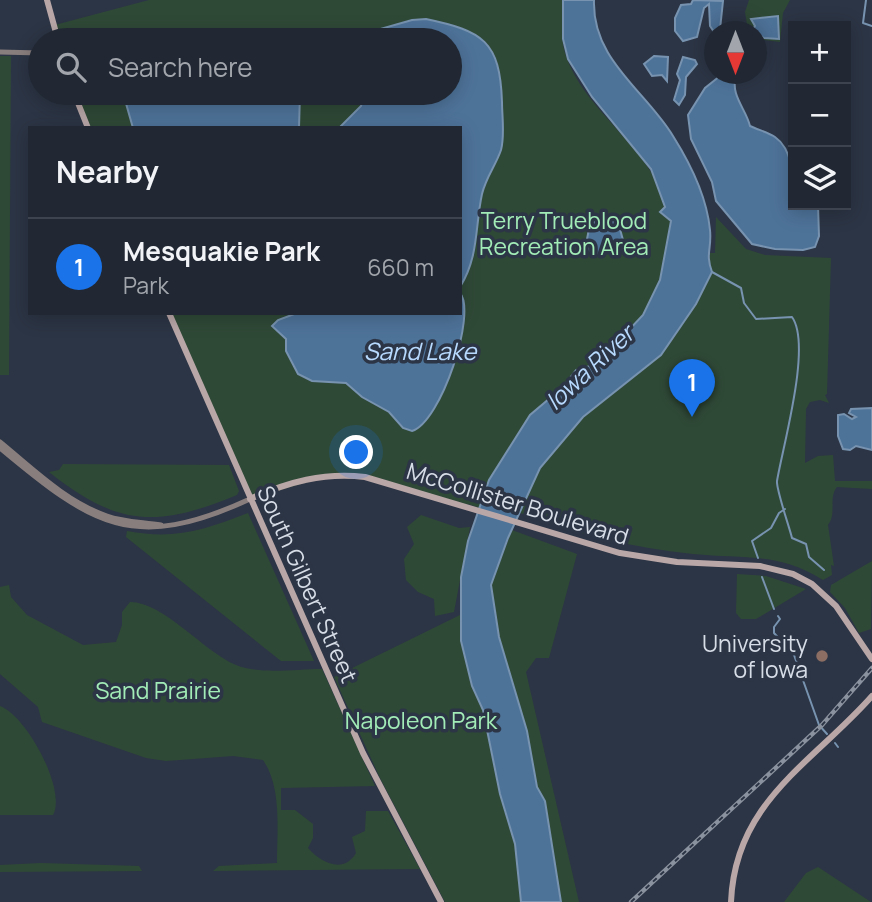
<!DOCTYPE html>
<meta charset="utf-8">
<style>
:root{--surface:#212834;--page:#29303c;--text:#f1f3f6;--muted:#a2a6ac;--line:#3e444f;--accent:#1a73e8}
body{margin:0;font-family:Manrope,sans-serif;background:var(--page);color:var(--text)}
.controls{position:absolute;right:21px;top:21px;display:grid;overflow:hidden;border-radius:0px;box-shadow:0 4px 18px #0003}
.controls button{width:63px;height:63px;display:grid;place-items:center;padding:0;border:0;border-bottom:2px solid var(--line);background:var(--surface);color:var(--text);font:35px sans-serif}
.compass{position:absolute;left:704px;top:21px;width:63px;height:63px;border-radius:50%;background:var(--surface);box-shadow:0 4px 18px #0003;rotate:180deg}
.you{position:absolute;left:357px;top:453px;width:24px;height:24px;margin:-18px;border:5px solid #fff;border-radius:50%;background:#1a73e8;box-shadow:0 0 0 10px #1a73e833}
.badge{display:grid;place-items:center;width:46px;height:46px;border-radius:50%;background:var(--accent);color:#fff;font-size:23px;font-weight:700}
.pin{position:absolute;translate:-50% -58px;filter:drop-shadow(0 2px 4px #0008)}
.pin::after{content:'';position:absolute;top:37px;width:24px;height:21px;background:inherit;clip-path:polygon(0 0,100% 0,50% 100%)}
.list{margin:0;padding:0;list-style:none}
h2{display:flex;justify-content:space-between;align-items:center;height:91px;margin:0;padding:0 28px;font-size:30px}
h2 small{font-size:23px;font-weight:400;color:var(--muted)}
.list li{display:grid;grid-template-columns:46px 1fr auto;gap:21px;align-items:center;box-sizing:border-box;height:98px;padding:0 28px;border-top:2px solid var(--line)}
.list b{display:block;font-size:26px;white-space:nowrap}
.list p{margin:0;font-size:23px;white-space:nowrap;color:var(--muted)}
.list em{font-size:23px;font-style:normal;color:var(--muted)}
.icon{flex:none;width:38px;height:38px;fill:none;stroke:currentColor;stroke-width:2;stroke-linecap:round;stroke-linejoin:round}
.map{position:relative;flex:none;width:872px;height:902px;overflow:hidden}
.search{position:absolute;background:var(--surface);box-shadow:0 4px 18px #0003;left:28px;top:28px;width:434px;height:77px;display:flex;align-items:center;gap:18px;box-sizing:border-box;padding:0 24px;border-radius:38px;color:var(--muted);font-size:26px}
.panel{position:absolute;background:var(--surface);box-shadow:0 4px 18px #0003;left:28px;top:126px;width:434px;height:189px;border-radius:0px}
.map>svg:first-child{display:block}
</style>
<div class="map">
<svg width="872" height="902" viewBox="0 0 872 902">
<rect width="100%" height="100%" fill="#2c3545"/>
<path fill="#2f4937" d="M 149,0 L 563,0 C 563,17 560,36 565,53 C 584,113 653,147 669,212 C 680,259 647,323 609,352 C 588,368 564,380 546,400 C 518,432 493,467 480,508 L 468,504 L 466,508 L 379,480 L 329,476 L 250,499 L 169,313 L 460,313 L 460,128 L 88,128 L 74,93 L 450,93 L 450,40 L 56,40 L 51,26 Z
M 749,0 L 790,0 L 783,13 L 780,42 L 757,39 L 756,32 L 748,31 L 745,12 Z
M 0,56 L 11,56 L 9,375 L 0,375 Z
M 716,217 L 746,249 L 765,255 L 831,258 L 827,394 L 825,395 L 829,403 L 820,400 L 810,402 L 806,409 L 805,463 L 818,456 L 833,455 L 835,481 L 872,481 L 872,489 L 837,487 C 828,498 837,514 828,525 L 834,566 L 831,565 L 832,575 L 823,580 C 778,552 744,559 693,554 C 632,548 572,533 515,511 L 537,466 L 704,276 L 710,253 L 715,253 Z
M 63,464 L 229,465 L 239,491 L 237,495 C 157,528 118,527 49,472 L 59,470 Z
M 248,513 L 314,661 L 281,661 L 126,537 L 127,531 C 175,540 204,530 248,513 Z
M 421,515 L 459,528 L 470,527 L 454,612 L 435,616 L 434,599 L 418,592 L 406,580 L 404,559 L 414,544 L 407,527 Z
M 512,530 L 577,554 L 549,658 L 536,658 L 526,672 L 579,902 L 561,902 L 545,801 L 537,787 L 527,731 L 499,637 L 492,595 L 491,585 Z
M 872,561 L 871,629 L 859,633 L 845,608 L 830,592 L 831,585 Z
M 737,574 L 766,576 L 806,589 L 756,619 L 741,619 L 736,613 Z
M 9,585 L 11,597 L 27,615 L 83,645 L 116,642 L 122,625 L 122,612 L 130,602 C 164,602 204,652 236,665 C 260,675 296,669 322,669 L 375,786 L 281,788 L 281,810 L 295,810 L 313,824 L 313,838 L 308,848 C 321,863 344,874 356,853 L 352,837 L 365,831 L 366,811 L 388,811 L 420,869 L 213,871 L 219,866 L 277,863 C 277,831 282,787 263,760 L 233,756 L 166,761 L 146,758 L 42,722 L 38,707 L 0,674 L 0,587 Z
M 460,615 L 461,641 L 472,686 L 483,710 L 500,794 L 515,844 L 521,902 L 445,902 L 380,778 L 334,677 Z
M 0,706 C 26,715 67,790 53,815 L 0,815 Z
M 41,863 L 139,866 L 142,871 L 0,872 L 0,865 Z
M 818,867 L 871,902 L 784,902 L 806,873 Z"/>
<path fill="#4e7399" stroke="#7793b0" stroke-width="2" d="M 563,0 L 594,0 C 592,60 645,90 673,136 C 690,163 707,198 710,230 C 712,249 705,253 712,272 L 696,304 L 661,355 L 583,417 L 540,468 L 508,538 L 491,585 L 499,637 L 527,731 L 537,787 L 545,801 L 561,902 L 521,902 L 515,844 L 500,794 L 483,710 L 472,686 L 461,641 L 461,577 L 468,541 L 489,480 L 530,415 L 563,387 L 576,370 L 590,366 L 613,347 L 643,315 L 660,280 L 671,221 L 660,212 L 665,207 L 651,169 L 592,97 L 568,59 L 563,39 Z
M 693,0 L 723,1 L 720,29 L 714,32 L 710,26 L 709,4 L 704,8 L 697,37 L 683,41 L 675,31 L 675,18 L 681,5 L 691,4 Z
M 778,16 L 779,39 L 764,38 L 752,31 L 755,26 L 751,19 Z
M 426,19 C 483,31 500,41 502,102 C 502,117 505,135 501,150 C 496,165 486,177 482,194 C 475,226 479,257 460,287 L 460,128 L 339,128 L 361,106 L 365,93 L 450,93 L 450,40 L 326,40 L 332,34 L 356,36 L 412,20 Z
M 195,29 L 280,40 L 138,40 L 161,32 Z
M 654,56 L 668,57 L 667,81 L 662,75 L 652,76 L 644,64 Z
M 683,57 L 695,60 L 697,64 L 686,77 L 685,95 L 679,105 L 674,100 L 680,80 L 677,74 Z
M 720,76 L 736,76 C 730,95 746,109 750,126 C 758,130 768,132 775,137 C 795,151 793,183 793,205 L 818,205 L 819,236 L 815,247 L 803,250 L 775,249 L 752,244 L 716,201 L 712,182 L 691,139 L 688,115 L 705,88 Z
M 123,93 L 300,93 L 299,128 L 133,128 Z
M 599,220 L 618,222 L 623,240 L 618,246 L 599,254 L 590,251 L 586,244 L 590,224 Z
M 460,293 C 477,313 441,422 412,431 L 403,428 L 389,412 L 362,397 L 346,383 L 312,381 L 298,374 L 286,351 L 286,339 L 272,326 L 278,320 L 297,313 L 460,313 Z
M 872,408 L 872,450 L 856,446 L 850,450 L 843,449 L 838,436 L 838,415 L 844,414 L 852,419 L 856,417 L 849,413 L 851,409 Z"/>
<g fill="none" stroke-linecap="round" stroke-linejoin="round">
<path stroke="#7793b0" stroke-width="2" d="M 866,0 L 863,23 L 872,26
M 712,272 L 741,288 L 744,303 L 756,319 L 792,317 C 812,345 783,445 777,481 C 776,489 789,526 792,538 L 806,544 L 809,557 L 824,570
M 758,558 L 752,541 L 771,528 L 779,513 L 785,509
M 762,577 L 774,609
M 778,616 L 780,619 L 774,627 L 774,633 L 794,655 L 819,725 L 827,734
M 835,743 L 838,747"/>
<path stroke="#897e7e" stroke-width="5" d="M 0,52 L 40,53
M 0,442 C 33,469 66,502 107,516 C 124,522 143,522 161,525
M 0,448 C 92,525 133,553 250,499"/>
<path stroke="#b9a7a8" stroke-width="6" d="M 47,0 L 58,40
M 74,93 L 88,128
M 169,313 L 363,753 L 441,902
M 250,499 C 288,482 324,472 365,477 L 620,553 L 677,562 L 760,566 L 793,574 L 812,584 L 836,606 L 872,659
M 731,902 C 735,801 813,763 872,696"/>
<g stroke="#8b929f" stroke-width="4.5">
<path id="rail" d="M 631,902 L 822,725 L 872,668"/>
</g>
<use href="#rail" stroke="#2c3545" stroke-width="2" stroke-dasharray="5" stroke-linecap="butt"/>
</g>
<circle fill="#8d6e63" stroke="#2c3545" stroke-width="2.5" cx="822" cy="656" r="7"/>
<g text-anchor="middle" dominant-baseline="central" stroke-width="7" stroke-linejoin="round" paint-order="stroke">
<g font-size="23" fill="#a2ecb7" stroke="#2c3545">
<text x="564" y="220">Terry Trueblood<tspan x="564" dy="26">Recreation Area</tspan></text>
<text x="158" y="690">Sand Prairie</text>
<text x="421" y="720">Napoleon Park</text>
</g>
<g font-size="23" fill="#d7dde7" stroke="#2c3545">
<text transform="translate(518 503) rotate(17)">McCollister Boulevard</text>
<text transform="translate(308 584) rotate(66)">South Gilbert Street</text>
</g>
<g font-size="23" fill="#d7dde7" stroke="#2c3545" text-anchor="end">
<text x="808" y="643">University<tspan x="808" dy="26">of Iowa</tspan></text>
</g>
<g font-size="24" font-style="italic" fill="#b7d9fd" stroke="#2c3545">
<text x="420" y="350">Sand Lake</text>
<text transform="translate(589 367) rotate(-43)">Iowa River</text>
</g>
</g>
</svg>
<div class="controls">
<button>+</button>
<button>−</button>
<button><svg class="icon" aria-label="layers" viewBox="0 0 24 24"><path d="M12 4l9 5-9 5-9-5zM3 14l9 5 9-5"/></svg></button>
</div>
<svg class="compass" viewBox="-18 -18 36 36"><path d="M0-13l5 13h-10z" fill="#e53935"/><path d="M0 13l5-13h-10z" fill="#a2a6ac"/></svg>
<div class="you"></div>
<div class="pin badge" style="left:692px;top:417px">1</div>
<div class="search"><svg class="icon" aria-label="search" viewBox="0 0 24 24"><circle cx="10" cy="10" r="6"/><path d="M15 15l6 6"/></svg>Search here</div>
<section class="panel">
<h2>Nearby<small></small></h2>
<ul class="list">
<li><span class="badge">1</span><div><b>Mesquakie Park</b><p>Park</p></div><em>660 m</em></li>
</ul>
</section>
</div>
